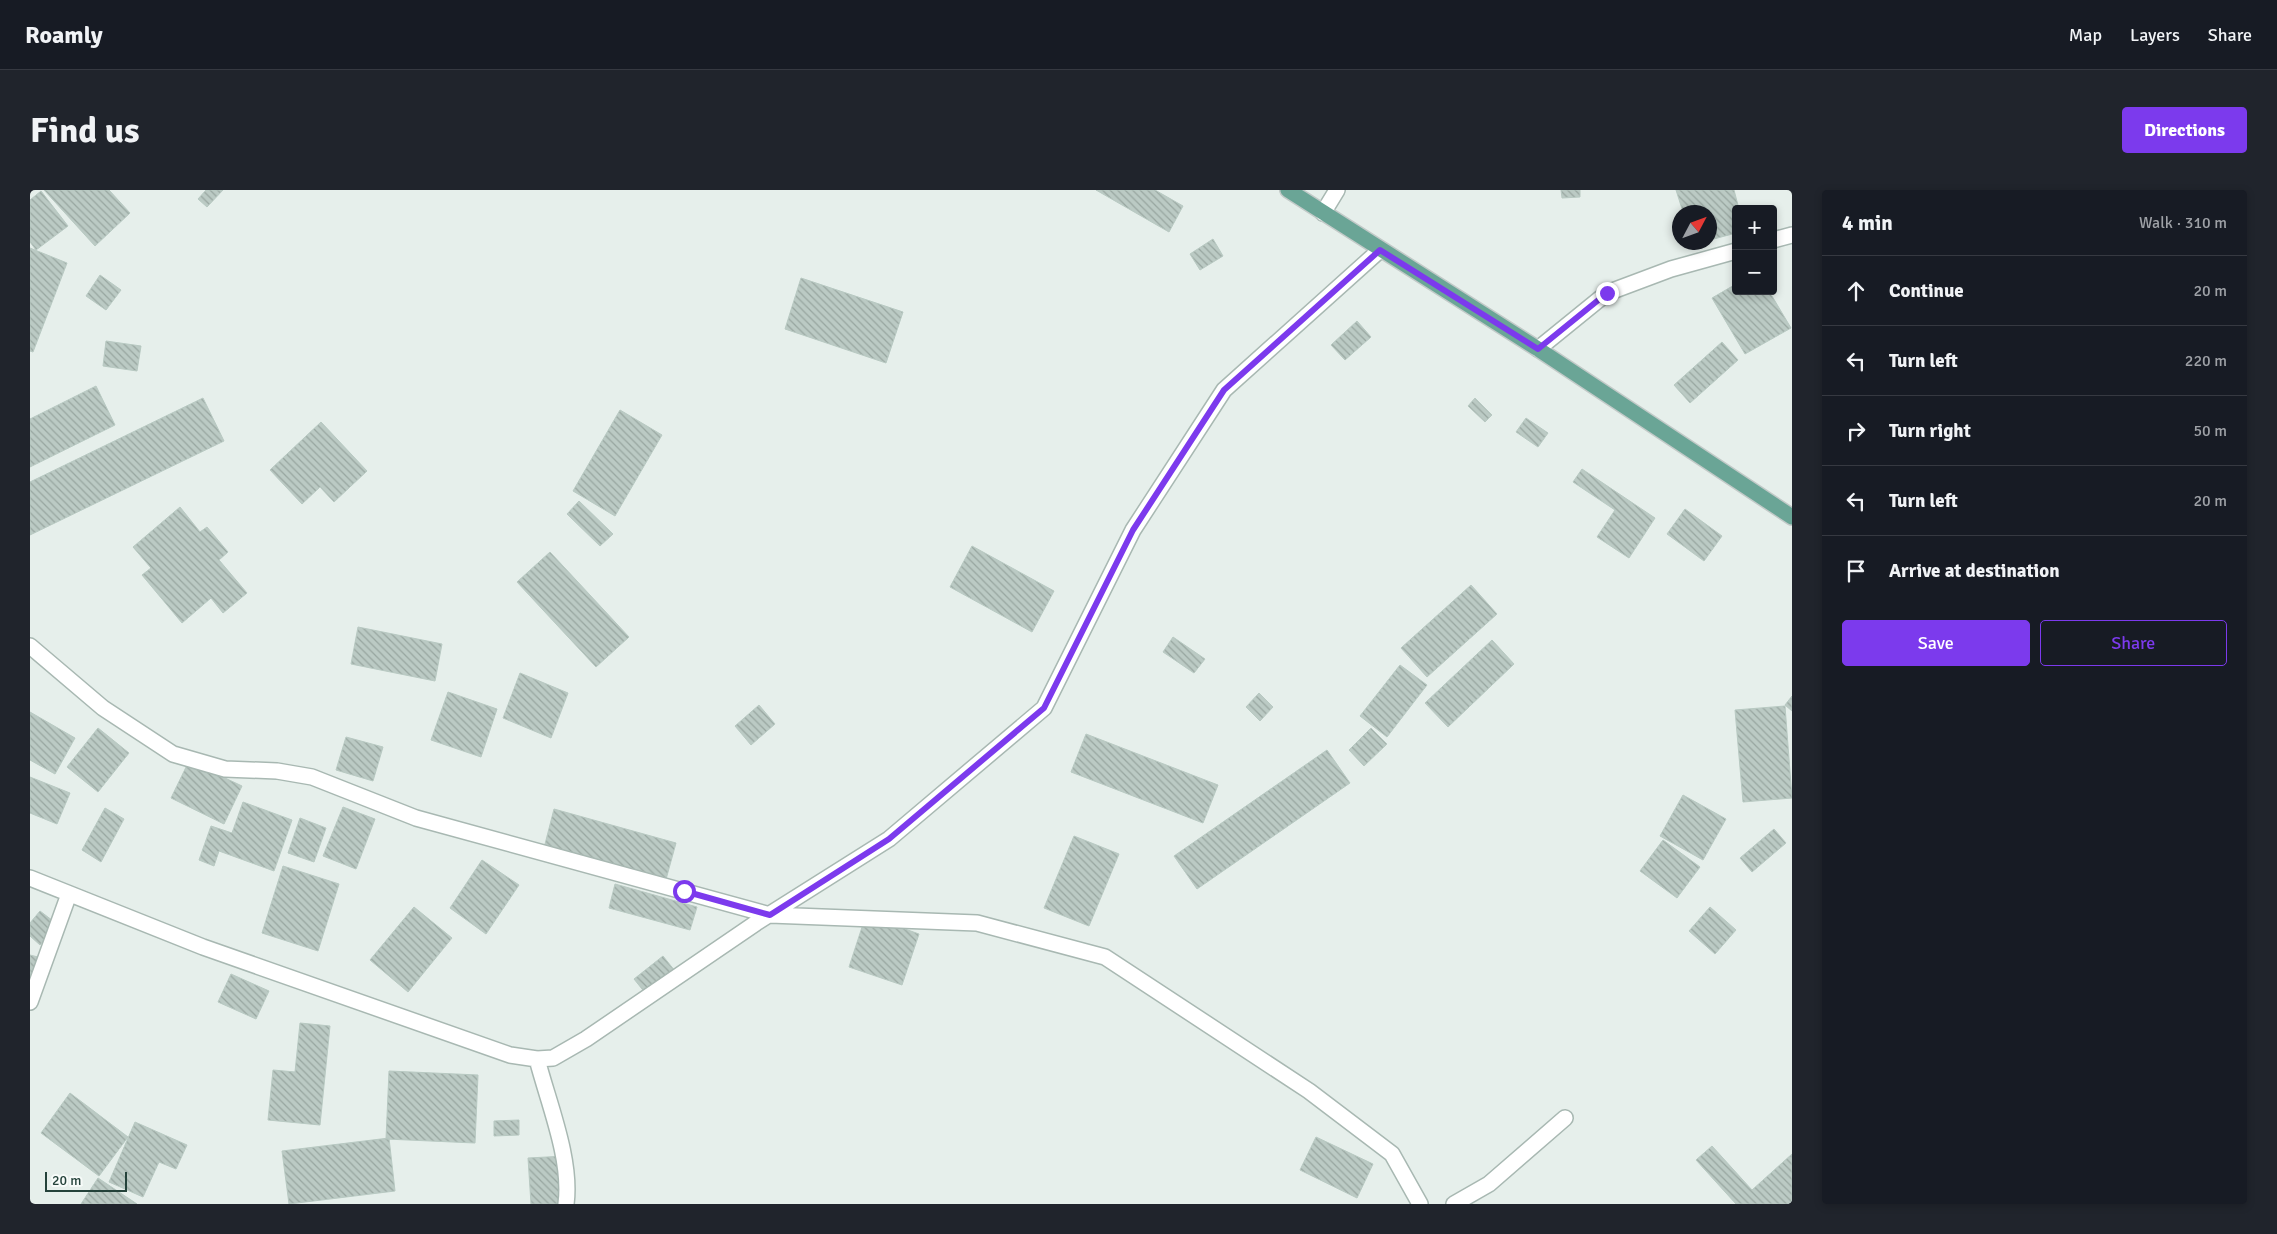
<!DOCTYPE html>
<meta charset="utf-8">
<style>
:root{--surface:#171b24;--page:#20242c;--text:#f1f3f6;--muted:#9ea1a6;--line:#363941;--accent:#7c3aed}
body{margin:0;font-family:Signika,sans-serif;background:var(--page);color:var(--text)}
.controls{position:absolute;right:15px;top:15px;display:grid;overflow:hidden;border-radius:5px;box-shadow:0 2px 8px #0003}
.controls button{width:45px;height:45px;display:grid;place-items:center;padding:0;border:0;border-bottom:1px solid var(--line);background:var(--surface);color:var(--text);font:25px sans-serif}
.compass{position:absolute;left:1642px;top:15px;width:45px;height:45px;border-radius:50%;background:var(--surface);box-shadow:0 2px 8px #0003;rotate:49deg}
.scale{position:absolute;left:15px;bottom:12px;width:82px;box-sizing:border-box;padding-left:5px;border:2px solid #24423a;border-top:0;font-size:14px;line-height:18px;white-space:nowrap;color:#24423a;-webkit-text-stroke:4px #f7fbf9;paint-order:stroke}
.stop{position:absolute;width:15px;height:15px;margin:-11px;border:4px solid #7c3aed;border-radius:50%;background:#fff}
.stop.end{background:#7c3aed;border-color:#fff;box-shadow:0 1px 5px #0008}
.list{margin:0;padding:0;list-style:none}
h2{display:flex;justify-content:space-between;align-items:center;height:65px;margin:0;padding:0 20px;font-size:21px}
h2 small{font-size:16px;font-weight:400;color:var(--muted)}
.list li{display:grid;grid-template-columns:32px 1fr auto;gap:15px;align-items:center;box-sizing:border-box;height:70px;padding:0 20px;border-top:1px solid var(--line)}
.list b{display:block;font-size:19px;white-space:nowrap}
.list em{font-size:16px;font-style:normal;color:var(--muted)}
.actions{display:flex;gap:10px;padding:15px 20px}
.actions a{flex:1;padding:11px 0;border:1px solid var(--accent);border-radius:5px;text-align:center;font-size:18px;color:var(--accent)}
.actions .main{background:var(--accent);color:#fff}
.icon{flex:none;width:28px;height:28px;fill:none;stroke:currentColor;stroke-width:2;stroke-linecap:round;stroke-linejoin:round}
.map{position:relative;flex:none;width:1762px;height:1014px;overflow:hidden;border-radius:5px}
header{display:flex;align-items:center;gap:30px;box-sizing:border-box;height:70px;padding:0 25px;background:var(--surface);border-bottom:1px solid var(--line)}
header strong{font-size:24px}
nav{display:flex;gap:28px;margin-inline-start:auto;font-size:18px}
.intro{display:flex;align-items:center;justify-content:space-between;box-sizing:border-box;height:120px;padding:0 30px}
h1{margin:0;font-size:35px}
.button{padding:12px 22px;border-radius:5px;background:var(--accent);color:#fff;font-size:18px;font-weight:700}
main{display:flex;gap:30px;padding:0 30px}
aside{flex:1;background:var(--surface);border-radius:5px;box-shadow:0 2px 8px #0003}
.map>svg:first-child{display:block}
</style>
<header>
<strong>Roamly</strong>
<nav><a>Map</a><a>Layers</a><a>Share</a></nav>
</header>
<div class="intro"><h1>Find us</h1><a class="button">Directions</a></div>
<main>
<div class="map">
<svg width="1762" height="1014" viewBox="0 0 1762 1014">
<defs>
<pattern id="building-back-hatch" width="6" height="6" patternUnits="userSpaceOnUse" patternTransform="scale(1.25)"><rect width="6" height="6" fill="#bbcac4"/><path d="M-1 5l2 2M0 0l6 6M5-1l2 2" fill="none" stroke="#98a6a0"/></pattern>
</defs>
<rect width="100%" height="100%" fill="#e6efeb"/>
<path fill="url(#building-back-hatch)" stroke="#b8c9c2" d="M 14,0 L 79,0 L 100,23 L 65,56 Z
M 176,0 L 193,0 L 177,17 L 168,9 Z
M 1066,0 L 1125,0 L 1153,16 L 1139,42 Z
M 1531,0 L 1550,0 L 1550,7 L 1532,8 Z
M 1646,0 L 1704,0 L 1709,19 L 1706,19 L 1706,43 L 1680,50 L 1680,22 L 1653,22 Z
M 11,1 L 38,36 L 6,60 L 0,52 L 0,10 Z
M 1183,49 L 1193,66 L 1170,80 L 1160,64 Z
M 0,58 L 37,73 L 3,162 L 0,161 Z
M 70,85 L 91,100 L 76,120 L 56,106 Z
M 771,88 L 873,122 L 856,173 L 755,139 Z
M 1706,94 L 1706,101 L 1739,101 L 1761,138 L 1715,164 L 1682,108 Z
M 1327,131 L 1341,147 L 1315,170 L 1301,155 Z
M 76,151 L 111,156 L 107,181 L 73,176 Z
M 1692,152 L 1708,170 L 1660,213 L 1644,195 Z
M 66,196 L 85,235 L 0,277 L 0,229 Z
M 173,208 L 194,251 L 0,345 L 0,292 Z
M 1445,208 L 1462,225 L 1455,232 L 1438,216 Z
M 590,220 L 632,245 L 585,326 L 543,301 Z
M 1496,228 L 1518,243 L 1508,257 L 1486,242 Z
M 291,232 L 337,281 L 304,312 L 290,297 L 272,314 L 240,280 Z
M 1552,279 L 1625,328 L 1599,368 L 1567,347 L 1585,320 L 1543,292 Z
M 549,311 L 583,344 L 570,356 L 537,324 Z
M 150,317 L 170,342 L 177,337 L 198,362 L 189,370 L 217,403 L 193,423 L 181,408 L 152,433 L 112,385 L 121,378 L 103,357 Z
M 1655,319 L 1692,346 L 1674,371 L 1637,344 Z
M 942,356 L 1024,401 L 1002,442 L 920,397 Z
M 520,362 L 599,447 L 566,477 L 487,392 Z
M 1441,395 L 1467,424 L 1397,487 L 1371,458 Z
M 328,437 L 412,454 L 405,491 L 321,474 Z
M 1143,447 L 1175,469 L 1164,483 L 1133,462 Z
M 1462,450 L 1484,474 L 1418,537 L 1395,513 Z
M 1370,475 L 1397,495 L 1357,547 L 1330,526 Z
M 490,483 L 538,503 L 521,548 L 473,528 Z
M 418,502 L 467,519 L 451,567 L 401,550 Z
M 1229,503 L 1243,517 L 1230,531 L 1216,517 Z
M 1762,506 L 1762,521 L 1755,515 Z
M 729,515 L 745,534 L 721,555 L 705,536 Z
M 1755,516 L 1762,608 L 1713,612 L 1705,520 Z
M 0,522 L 45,548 L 25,584 L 0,570 Z
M 68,538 L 99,563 L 68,602 L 37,577 Z
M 1341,538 L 1357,554 L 1334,576 L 1319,560 Z
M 1056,544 L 1188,595 L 1173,633 L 1041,582 Z
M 316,547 L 353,557 L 343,591 L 306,580 Z
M 1297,560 L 1320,593 L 1167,699 L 1144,666 Z
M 159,571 L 212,596 L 194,634 L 141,608 Z
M 0,587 L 40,603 L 27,634 L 0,623 Z
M 1653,605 L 1696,629 L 1673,670 L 1630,646 Z
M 213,612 L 262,630 L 244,681 L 189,661 L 184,676 L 169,670 L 181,636 L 202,643 Z
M 313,617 L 345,629 L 326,679 L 293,666 Z
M 75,618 L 94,629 L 71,672 L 52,660 Z
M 524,619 L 646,653 L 635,693 L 514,658 Z
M 270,628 L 296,638 L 284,672 L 258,663 Z
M 1744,639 L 1756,653 L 1722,682 L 1710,668 Z
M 1044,646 L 1089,664 L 1059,736 L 1014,718 Z
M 1633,650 L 1670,677 L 1647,708 L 1610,681 Z
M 452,670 L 489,695 L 456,744 L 420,718 Z
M 253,676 L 309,694 L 288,761 L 232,743 Z
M 585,694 L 667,717 L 660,740 L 579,718 Z
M 384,717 L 422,748 L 378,802 L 340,770 Z
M 1680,717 L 1706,740 L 1685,764 L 1659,741 Z
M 10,721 L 27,734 L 10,755 L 0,746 L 0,733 Z
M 836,725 L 889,744 L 872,795 L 819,777 Z
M 0,765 L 8,767 L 0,803 Z
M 633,766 L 645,781 L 616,804 L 604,789 Z
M 201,784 L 239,801 L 226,829 L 188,812 Z
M 270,833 L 300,836 L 290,935 L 238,930 L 243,880 L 265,882 Z
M 359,881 L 448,885 L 445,953 L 356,949 Z
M 40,903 L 98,947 L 69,986 L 11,943 Z
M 489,930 L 489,945 L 464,946 L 464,931 Z
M 105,932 L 157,955 L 146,979 L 129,972 L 113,1007 L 79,992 Z
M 1286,947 L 1343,974 L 1327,1008 L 1270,980 Z
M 359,948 L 365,1001 L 259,1014 L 252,961 Z
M 1682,956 L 1722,1000 L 1762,964 L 1762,1014 L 1706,1014 L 1666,970 Z
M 536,966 L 539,1014 L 501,1014 L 498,968 Z
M 68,988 L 107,1014 L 51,1014 Z"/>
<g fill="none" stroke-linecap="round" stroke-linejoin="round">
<g stroke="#a8b8b2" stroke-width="18">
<path id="minor" d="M 1293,23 L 1307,0
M 1743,50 L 1762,45
M 1508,159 L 1577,103 L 1641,79 L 1706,61
M 0,456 L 73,518 L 143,564 L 195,579 L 247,581 L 282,587 L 386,628 L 740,725 L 947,733 L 1075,767 L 1279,901 L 1362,964 L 1390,1014
M 0,688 L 173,757 L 480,865 L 507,869 L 523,868 L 556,849 L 726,733 L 859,649 L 1014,518 L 1103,340 L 1194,200 L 1350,60
M 0,812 L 39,704
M 507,869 C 518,912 542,969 536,1014
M 1424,1014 L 1459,994 L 1535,928"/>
</g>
<g stroke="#c2cac8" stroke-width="18">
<path id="major" d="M 1258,0 L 1508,159 L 1762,327"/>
</g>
<use href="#minor" stroke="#fff" stroke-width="15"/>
<use href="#major" stroke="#6aa596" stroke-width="15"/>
</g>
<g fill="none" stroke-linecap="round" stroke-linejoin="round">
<path stroke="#7c3aed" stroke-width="6" d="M 654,701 L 740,725 L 859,649 L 1014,518 L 1103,340 L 1194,200 L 1350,60 L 1508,159 L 1577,103"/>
</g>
</svg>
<div class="controls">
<button>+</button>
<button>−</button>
</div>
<svg class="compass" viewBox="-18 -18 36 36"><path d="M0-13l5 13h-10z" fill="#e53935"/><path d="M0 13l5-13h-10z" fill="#9ea1a6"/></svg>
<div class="scale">20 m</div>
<div class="stop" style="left:654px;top:701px"></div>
<div class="stop end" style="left:1577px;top:103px"></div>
</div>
<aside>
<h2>4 min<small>Walk · 310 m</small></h2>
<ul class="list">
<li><svg class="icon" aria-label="ahead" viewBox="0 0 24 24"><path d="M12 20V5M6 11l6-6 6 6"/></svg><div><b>Continue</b></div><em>20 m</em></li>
<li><svg class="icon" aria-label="left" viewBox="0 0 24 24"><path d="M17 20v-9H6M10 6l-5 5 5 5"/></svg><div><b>Turn left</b></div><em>220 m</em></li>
<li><svg class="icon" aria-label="right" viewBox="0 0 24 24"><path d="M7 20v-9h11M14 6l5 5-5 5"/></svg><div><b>Turn right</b></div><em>50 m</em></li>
<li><svg class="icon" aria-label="left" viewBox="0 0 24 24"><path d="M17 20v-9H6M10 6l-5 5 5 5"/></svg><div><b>Turn left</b></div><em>20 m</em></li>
<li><svg class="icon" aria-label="arrive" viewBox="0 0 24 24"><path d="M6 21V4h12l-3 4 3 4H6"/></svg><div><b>Arrive at destination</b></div></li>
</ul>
<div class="actions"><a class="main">Save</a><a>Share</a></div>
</aside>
</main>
